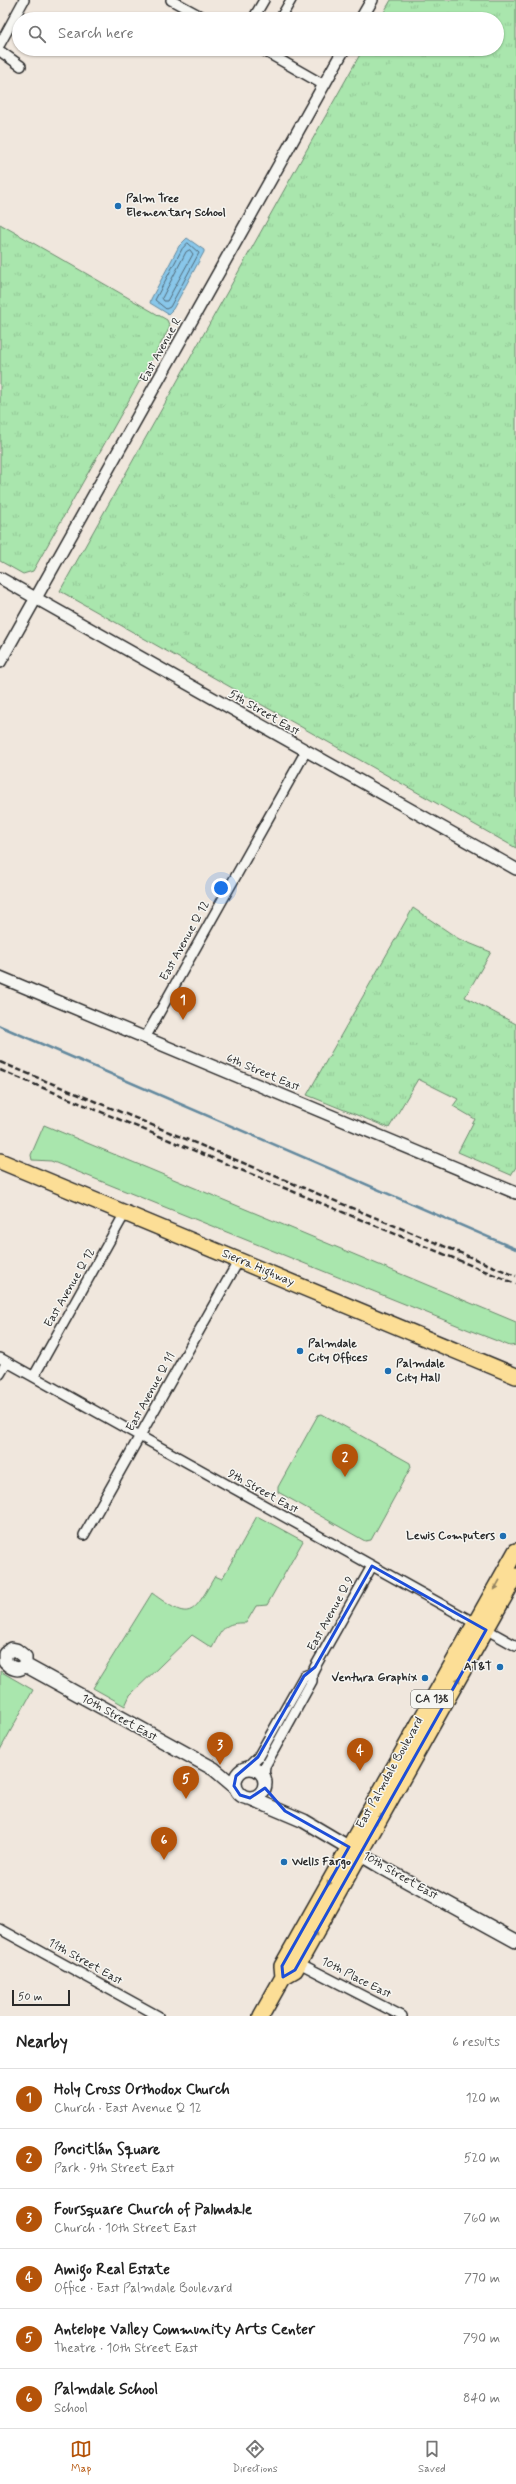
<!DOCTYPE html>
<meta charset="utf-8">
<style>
:root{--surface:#fff;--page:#f6f6f6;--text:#222;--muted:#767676;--line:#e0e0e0;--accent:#b45309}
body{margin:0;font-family:Mynerve,sans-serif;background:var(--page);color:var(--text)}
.scale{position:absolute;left:12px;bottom:10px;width:58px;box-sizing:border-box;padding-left:4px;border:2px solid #2b2b2b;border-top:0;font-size:11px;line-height:14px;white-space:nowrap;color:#2b2b2b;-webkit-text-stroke:3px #f6f6f2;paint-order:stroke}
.you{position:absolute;left:221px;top:888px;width:14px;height:14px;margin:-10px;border:3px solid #fff;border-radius:50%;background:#1a73e8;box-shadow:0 0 0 6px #1a73e833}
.badge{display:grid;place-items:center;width:26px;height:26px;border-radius:50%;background:var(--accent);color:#fff;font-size:13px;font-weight:700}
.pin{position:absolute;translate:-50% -33px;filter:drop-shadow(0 1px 2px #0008)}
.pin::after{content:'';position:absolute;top:21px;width:14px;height:12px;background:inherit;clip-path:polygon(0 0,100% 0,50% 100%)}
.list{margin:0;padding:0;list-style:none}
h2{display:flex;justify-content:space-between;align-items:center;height:52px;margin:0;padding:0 16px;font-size:17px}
h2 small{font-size:13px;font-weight:400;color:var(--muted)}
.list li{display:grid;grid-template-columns:26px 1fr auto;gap:12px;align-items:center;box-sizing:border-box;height:60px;padding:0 16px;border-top:1px solid var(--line)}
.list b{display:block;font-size:15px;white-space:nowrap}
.list p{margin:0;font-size:13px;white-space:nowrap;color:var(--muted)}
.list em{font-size:13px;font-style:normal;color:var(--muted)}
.icon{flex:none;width:22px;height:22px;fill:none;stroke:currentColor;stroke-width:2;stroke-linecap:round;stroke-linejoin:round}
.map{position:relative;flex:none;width:516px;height:2016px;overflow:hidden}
.search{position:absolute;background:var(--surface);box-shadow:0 1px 3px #0004;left:12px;right:12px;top:12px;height:44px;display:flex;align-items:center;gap:10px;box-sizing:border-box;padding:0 14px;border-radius:22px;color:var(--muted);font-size:15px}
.sheet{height:412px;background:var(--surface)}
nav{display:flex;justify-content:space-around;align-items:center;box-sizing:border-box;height:56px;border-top:1px solid var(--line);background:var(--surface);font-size:11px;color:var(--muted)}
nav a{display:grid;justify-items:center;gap:2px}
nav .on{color:var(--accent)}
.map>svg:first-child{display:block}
</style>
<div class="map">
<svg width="516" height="2016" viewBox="0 0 516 2016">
<defs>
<pattern id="grass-tufts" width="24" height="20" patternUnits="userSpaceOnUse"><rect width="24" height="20" fill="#a9e6ad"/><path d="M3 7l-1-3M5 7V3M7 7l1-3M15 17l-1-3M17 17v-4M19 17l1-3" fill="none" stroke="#92c595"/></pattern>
</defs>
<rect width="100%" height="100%" fill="#f0e7dd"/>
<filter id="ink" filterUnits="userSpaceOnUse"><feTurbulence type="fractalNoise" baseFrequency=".025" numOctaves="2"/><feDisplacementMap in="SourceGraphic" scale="8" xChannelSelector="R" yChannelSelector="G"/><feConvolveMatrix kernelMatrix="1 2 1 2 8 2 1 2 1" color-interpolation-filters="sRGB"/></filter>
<g filter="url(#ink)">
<path fill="url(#grass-tufts)" stroke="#6a886c" d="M 391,0 L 516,0 L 516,848 L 60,591 L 363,49 L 497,49 L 497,19 L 380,19 Z
M 0,224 L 167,320 L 170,327 L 33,571 L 23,574 L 0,561 Z
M 413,908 L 459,939 L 491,952 L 465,997 L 516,1024 L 516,1167 L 511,1175 L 458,1152 L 475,1119 L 453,1106 L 458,1099 L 418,1079 L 389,1128 L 307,1095 Z"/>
<path fill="#a9e6ad" stroke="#6a886c" d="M 44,1125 L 516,1322 L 516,1345 L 510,1346 L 474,1332 L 51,1161 L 32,1160 L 31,1155 Z
M 322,1414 L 410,1463 L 411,1467 L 371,1540 L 365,1541 L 278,1492 L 278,1487 L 318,1415 Z
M 257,1516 L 303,1541 L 267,1605 L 256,1606 L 246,1623 C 224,1622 222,1629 212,1648 L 192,1635 L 130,1695 L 125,1706 L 93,1688 L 152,1593 C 191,1622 192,1616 215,1576 L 222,1579 Z
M 0,1671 L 33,1690 L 0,1750 Z"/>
<path fill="#89c7ea" stroke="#63899e" d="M 187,238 L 204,250 L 204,252 L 173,309 L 168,314 L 150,303 L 151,299 L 179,246 Z"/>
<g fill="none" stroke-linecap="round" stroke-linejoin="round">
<path stroke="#516977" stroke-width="1" d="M 188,243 L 199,253 L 170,307 L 166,309 L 155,300 L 182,249 Z
M 190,250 L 193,254 L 167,301 L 164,301 L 162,298 L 186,252 Z"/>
<path stroke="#63899e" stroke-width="2.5" d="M 0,1026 L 516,1249"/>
<g stroke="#2b2b2b" stroke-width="12">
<path id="minor" d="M 171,0 L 206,19
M 253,19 L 264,0
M 280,19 L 291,0
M 0,44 L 24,0
M 261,49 L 324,85
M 0,51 L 21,66
M 145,1038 L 306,751
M 0,1358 L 516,1646
M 0,1374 L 7,1362
M 34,1376 L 125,1213
M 84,1535 L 239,1260
M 247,1768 L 258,1757 L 304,1676 L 312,1673 L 315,1667 L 372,1566
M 264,1777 L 265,1766 L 312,1681 L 312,1673
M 0,1929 L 158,2016
M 299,1963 L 402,2016"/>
</g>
<g stroke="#2b2b2b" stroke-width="14">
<path id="tertiary" d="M 361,19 L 372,0
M 0,578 L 516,869
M 0,662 L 344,49
M 0,977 L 516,1193"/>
</g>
<g stroke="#2b2b2b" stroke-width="16">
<path id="secondary" d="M 11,1649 L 16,1650 L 25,1657 L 25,1665 C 18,1672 11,1668 5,1662 L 5,1654 Z
M 25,1665 L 214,1769 L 234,1786
M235 1783a15 15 0 1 1 30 0a15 15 0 1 1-30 0Z
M 250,1798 L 304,1821 L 385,1869 L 516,1941"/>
</g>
<g stroke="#2b2b2b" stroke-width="18">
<path id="trunk" d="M 0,1161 L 516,1376
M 283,1977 L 282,1966 L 516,1551
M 261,2016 L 283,1977 L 295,1970 L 516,1576"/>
</g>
<use href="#minor" stroke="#f6f6f2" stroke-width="9"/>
<use href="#tertiary" stroke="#f6f6f2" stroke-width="11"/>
<use href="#secondary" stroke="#f6f6f2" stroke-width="13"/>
<use href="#trunk" stroke="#fcde96" stroke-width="15"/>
<path stroke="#2b2b2b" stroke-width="2.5" stroke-dasharray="6 3" stroke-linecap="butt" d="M 0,1062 L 516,1276
M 0,1070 L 516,1284"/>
</g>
<defs><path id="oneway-solid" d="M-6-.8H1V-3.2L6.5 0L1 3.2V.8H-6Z"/></defs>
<g fill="#948460">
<use href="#oneway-solid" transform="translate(497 1585) rotate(119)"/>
<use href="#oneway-solid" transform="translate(457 1682) rotate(-60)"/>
<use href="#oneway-solid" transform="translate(379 1819) rotate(-60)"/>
<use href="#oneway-solid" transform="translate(330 1881) rotate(119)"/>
<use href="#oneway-solid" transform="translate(314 1936) rotate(-61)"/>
</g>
<use fill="#90908e" href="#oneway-solid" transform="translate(288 1702) rotate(120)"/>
</g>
<path fill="none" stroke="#1d4ed8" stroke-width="3" stroke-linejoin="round" d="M 372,1566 L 486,1630 L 295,1970 L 283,1977 L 282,1966 L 349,1847 L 285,1811 L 265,1788 L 250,1798 L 240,1795 L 234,1786 L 236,1776 L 258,1757 L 304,1676 L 315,1667 Z"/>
<g fill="#1f6fb2" stroke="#f6f6f2" stroke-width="1.5">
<circle cx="118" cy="206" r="4"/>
<circle cx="300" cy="1351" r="4"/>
<circle cx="388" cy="1371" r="4"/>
<circle cx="503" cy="1536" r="4"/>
<circle cx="500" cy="1667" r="4"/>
<circle cx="425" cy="1678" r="4"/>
<circle cx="284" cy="1862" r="4"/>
</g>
<g text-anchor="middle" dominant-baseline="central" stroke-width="3" stroke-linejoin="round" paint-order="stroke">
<rect fill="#f6f6f2" stroke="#686867" stroke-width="1" x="411" y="1690" width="42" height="18" rx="3"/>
<g font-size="11" font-weight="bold" fill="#2b2b2b">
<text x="432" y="1699">CA 138</text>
</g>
<g font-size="12" font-weight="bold" fill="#2b2b2b" stroke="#f6f6f2" text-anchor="start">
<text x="126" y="199">Palm Tree<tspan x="126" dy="14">Elementary School</tspan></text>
<text x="308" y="1344">Palmdale<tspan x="308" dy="14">City Offices</tspan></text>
<text x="396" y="1364">Palmdale<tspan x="396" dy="14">City Hall</tspan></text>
<text x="495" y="1536" text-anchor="end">Lewis Computers</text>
<text x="492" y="1667" text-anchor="end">AT&amp;T</text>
<text x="417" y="1678" text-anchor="end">Ventura Graphix</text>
<text x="292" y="1862">Wells Fargo</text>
</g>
<g font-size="12" fill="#2b2b2b" stroke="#f6f6f2">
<text transform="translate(161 350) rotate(-61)">East Avenue R</text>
<text transform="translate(264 713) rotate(30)">5th Street East</text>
<text transform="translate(185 941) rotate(-61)">East Avenue Q 12</text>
<text transform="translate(263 1073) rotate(23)">6th Street East</text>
<text transform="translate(258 1268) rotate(23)">Sierra Highway</text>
<text transform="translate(70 1288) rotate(-60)">East Avenue Q 12</text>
<text transform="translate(151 1392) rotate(-61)">East Avenue Q 11</text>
<text transform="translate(263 1492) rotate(29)">9th Street East</text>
<text transform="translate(331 1614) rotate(-61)">East Avenue Q 9</text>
<text transform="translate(119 1718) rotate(29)">10th Street East</text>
<text transform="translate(390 1773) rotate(-61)">East Palmdale Boulevard</text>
<text transform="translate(400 1876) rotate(30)">10th Street East</text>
<text transform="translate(85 1962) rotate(29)">11th Street East</text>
<text transform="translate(356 1978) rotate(27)">10th Place East</text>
</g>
</g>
</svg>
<div class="scale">50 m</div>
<div class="you"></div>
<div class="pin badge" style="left:183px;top:1020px">1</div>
<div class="pin badge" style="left:345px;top:1477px">2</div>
<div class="pin badge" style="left:220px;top:1765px">3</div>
<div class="pin badge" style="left:360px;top:1771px">4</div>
<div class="pin badge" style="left:186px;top:1799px">5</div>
<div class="pin badge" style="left:164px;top:1860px">6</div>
<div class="search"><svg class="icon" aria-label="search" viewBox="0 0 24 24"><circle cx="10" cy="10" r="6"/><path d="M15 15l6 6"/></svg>Search here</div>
</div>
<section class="sheet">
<h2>Nearby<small>6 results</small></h2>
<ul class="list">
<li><span class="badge">1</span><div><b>Holy Cross Orthodox Church</b><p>Church · East Avenue Q 12</p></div><em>120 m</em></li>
<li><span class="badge">2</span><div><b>Poncitlán Square</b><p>Park · 9th Street East</p></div><em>520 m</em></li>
<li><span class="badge">3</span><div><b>Foursquare Church of Palmdale</b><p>Church · 10th Street East</p></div><em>760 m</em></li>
<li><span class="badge">4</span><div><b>Amigo Real Estate</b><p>Office · East Palmdale Boulevard</p></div><em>770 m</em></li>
<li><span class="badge">5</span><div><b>Antelope Valley Community Arts Center</b><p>Theatre · 10th Street East</p></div><em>790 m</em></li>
<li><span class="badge">6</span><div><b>Palmdale School</b><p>School</p></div><em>840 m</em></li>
</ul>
</section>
<nav>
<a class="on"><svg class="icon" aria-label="map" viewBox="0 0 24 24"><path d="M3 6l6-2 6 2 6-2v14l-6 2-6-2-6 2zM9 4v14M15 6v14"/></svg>Map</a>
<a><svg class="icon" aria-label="directions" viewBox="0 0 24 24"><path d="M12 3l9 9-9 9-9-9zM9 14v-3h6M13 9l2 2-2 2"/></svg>Directions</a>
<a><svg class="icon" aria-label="saved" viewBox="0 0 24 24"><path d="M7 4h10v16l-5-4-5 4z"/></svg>Saved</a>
</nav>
